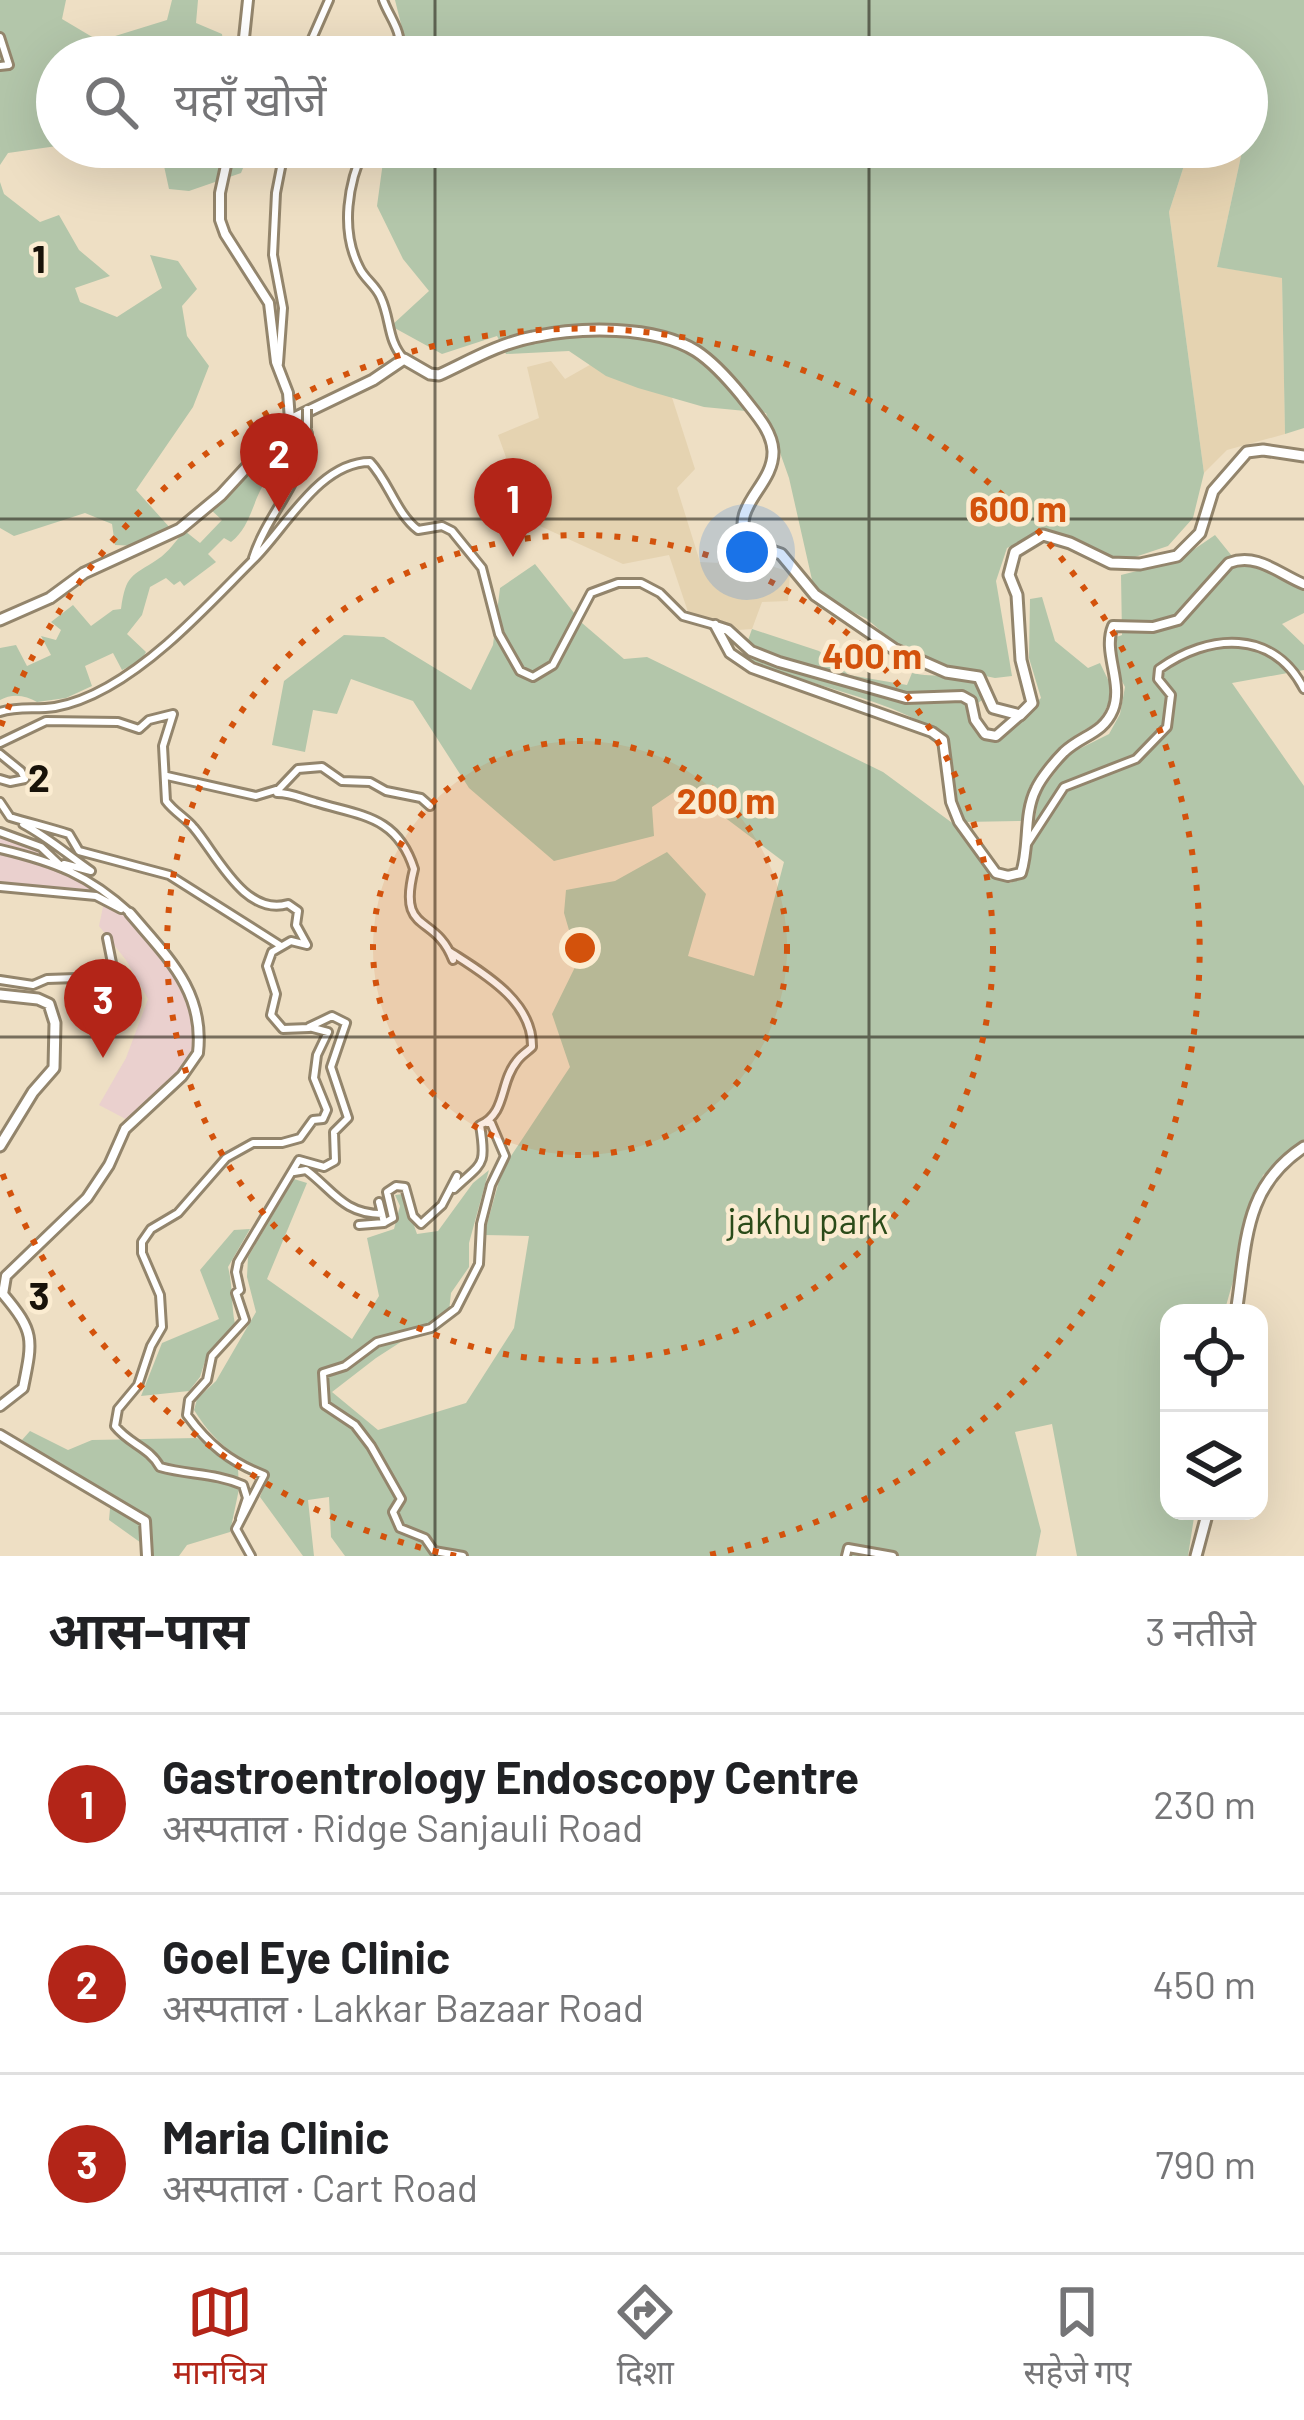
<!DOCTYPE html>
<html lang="hi">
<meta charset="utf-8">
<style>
:root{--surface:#fff;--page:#f2f2f2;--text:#202124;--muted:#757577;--line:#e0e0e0;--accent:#b32518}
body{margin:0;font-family:Barlow,"Noto Sans Devanagari",sans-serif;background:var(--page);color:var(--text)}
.controls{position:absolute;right:36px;bottom:36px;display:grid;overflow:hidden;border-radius:24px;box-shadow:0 12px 48px #0002}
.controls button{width:108px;height:108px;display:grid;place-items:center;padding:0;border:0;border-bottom:3px solid var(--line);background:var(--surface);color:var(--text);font:60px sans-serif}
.you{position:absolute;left:747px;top:552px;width:42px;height:42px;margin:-30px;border:9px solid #fff;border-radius:50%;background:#1a73e8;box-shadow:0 0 0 18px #1a73e833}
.badge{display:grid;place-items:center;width:78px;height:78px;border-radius:50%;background:var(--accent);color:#fff;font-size:39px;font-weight:700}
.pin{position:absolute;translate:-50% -99px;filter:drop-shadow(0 3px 6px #0008)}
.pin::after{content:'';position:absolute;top:63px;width:42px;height:36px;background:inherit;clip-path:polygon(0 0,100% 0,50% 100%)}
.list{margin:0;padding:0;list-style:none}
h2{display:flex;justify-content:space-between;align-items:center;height:156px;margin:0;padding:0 48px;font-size:51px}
h2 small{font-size:39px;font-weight:400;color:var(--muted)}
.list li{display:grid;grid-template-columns:78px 1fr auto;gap:36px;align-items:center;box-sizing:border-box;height:180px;padding:0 48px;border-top:3px solid var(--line)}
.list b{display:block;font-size:45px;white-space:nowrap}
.list p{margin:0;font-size:39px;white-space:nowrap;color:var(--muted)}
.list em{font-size:39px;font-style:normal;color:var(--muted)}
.icon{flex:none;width:66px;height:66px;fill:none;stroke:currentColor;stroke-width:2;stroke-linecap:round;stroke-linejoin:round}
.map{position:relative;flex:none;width:1304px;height:1556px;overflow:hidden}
.search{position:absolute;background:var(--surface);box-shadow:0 12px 48px #0002;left:36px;right:36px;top:36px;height:132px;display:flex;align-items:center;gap:30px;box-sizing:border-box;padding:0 42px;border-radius:66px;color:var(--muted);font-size:45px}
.sheet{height:696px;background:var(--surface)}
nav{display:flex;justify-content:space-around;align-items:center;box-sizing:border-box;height:168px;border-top:3px solid var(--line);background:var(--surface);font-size:33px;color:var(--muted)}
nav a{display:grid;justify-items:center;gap:6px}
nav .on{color:var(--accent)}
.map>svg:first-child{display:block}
</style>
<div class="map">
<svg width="1304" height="1556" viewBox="0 0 1304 1556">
<rect width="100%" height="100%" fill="#eedfc4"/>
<path fill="#ead0ce" d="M 0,835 L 39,848 L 94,879 L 120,899 L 190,983 L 198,1000 L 203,1057 L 137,1125 L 99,1105 L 126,1058 L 148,999 L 126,960 L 99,926 L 104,902 L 87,894 L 0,884 Z"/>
<path fill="#e5d3b1" d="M 1190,147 L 1243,147 L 1217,267 L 1282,277 L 1285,434 L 1227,450 L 1204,473 L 1169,212 Z
M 609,354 L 668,385 L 695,469 L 677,488 L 700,562 L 721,563 L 731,553 L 790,572 L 788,601 L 762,602 L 752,629 L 738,630 L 688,612 L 669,555 L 623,564 L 529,521 L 498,435 L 539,418 L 527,367 L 551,361 L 565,379 Z"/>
<path fill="#b3c6aa" d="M 0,0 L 66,0 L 62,19 L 99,41 L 167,20 L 172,0 L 198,0 L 196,23 L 222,34 L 223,42 C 170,62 113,57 57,57 L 57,146 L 8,153 L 0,165 Z
M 395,0 L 1304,0 L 1304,428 L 1285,434 L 1282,278 L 1217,267 L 1243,147 L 1247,147 L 1247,57 L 405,57 L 407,48 Z
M 202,147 L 249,147 L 250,151 L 241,173 L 189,191 L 169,189 L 164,166 Z
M 385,147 L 1190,147 L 1169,212 L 1204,473 L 1193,518 L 1168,546 L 1120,562 L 1043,532 L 1007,548 L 996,581 L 1012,676 L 995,678 L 917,662 L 867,619 L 815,593 L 789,478 L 766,413 L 704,407 L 638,388 L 606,376 L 569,351 L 506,354 L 497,336 L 442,354 L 391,326 L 429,291 L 403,259 L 377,206 Z
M 0,182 L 4,194 L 40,222 L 59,215 L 79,250 L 110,276 L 75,288 L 80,302 L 117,317 L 162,288 L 150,255 L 178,261 L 197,289 L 182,306 L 187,336 L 209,366 L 193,407 L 136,490 L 171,529 L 139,546 L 115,545 L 112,524 L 85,513 L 14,536 L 0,528 Z
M 268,468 L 269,477 C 252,497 253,525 231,542 L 224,538 L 208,554 L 216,562 L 184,586 L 180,581 L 174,585 L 166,578 L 150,587 L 142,615 L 127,634 L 146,652 L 141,661 L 122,670 L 113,653 L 85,666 L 92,686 L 66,698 L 37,702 C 26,695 12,693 0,700 L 0,648 L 16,645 L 27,666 L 51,655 L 41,636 L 56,640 L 61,630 L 51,622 L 73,605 L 91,626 L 113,610 L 121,609 C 126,574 131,577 158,559 C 168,553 176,540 185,531 L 200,543 L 222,520 L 210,509 L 247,469 Z
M 1215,535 L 1240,566 L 1266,568 L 1304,586 L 1304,613 L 1282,624 L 1304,645 L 1304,670 L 1232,683 L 1304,786 L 1304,1146 L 1263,1175 L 1224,1313 L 1169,1313 L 1169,1511 L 1195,1511 L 1188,1556 L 1077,1556 L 1052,1424 L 1015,1432 L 1041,1531 L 1036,1556 L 345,1556 L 331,1537 L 329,1497 L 308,1500 L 314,1556 L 303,1556 L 260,1497 L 269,1473 C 235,1458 214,1442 194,1410 L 197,1399 L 216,1381 L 256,1312 L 247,1277 L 248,1257 L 294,1179 L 307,1183 L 267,1279 L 352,1339 L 379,1296 L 367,1238 L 394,1229 L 400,1206 L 395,1195 L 403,1194 L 417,1234 L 438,1231 L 473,1183 L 489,1170 L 469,1243 L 469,1267 L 451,1293 L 449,1311 L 376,1358 L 332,1392 L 378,1430 L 466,1403 L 514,1328 L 529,1236 L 484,1235 L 499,1181 L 511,1156 L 570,1067 L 552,1014 L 578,961 L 564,913 L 566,890 L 615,881 L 667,852 L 706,894 L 688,956 L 754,976 L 784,862 L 683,786 L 652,807 L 654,836 L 554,861 L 469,788 L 413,701 L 351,679 L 337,714 L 313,710 L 305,752 L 272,745 L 284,681 L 344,635 L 384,637 L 471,690 L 493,645 L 500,588 L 535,564 L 582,623 L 624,659 L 647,657 L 883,772 L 955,825 L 993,878 L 1010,883 L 1026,876 L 1039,794 L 1069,754 L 1109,734 L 1120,714 L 1125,687 L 1105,648 L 1108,640 L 1122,635 L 1121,575 L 1177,561 Z
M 1042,597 L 1055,641 L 1088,668 L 1100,663 L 1113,690 C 1099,734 1092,719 1064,745 C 1042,765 1029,794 1022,821 L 964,822 L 955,798 L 948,739 C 912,711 858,697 814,683 C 782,673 774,680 741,660 L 752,629 L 819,651 L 849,675 L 907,685 L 912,673 C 933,678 965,673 982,686 L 982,700 L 970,709 L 972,724 L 984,738 L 998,739 L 1041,698 L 1029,658 L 1030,599 Z
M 250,1229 L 228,1267 C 233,1286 231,1304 235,1324 L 206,1358 L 200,1377 L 189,1391 L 141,1396 L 162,1343 L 219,1319 L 200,1270 L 234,1230 Z
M 30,1431 L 68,1450 L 92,1440 L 197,1438 L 238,1468 L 239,1489 L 230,1532 L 187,1545 L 179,1556 L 152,1556 L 151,1550 L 109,1520 L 111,1497 L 22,1440 Z"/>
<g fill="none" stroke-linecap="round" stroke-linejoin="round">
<g stroke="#93856c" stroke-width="12">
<path id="minor" d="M 383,0 C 390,20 409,37 393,57
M 0,37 L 9,65 L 0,66
M 304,57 L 329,0
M 365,147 C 348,182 340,230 359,267 C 364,279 376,285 381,298 C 391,320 387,340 404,359
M 279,363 L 283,308 L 273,255 L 276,193 L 285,147
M 253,558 C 268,511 307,479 307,430
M 0,712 C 18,706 36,710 55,707 C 95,700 137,670 167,644 C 197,618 225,588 253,560 C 285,529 319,462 370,462 C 389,482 396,513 418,530 L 442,526 L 452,531 L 482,568 L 499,634 L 520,671 L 533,677 L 553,665 L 591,593 L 618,583 L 641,583 L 660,593 L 683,616 L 715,625
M 0,743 L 46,721 L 118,722 L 139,729 L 149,720 L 173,714 L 163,746 L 166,801 C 174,812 186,818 194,828 C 217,855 245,917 288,904 L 298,911 L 296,925 L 307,945 L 291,941 L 272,952 L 267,966 L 276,994 L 271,1015 L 283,1029 L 309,1028
M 0,754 L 21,771 L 25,779 L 10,782 L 0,779
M 167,776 L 256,796 L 279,789 L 298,769 L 322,767 L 342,781 L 370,782 L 386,791 L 421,798 L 430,806
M 277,793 C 292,793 300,798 315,802 C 360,816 397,815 414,869 C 397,936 435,912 453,960
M 0,802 L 10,817 C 30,823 50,828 69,834 L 79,851 L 169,875 L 281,946
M 23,824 C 49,838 68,855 91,871 L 64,864
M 0,832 L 41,847 L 60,865
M 1027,844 L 1064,787 L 1136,759 L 1167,727 L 1171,695 L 1158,679 L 1159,669 C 1209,633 1273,629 1304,689
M 0,849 C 55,862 89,875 130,913
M 0,887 L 96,896 L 121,909
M 0,980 L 33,985 L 47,979 L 77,978 L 107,985 L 114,973 L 107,938
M 294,1172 L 306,1170 C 333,1190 343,1214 382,1214 L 384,1223 L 393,1218 L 387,1192 L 396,1186 L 405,1187 L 413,1216 L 421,1224 L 442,1205 L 457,1176 L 454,1189 C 482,1162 487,1168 480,1125 C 507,1113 499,1083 517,1061 C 521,1055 527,1052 532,1047 C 533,1001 483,973 449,951
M 379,1202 L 382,1214
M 359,1225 L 384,1223
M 240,1519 L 247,1498 L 243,1485 C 215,1473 188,1475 160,1467 C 149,1447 129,1444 115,1426 L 118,1409 L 138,1385 L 151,1346 L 162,1327 L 160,1295 L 142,1253 L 142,1242 L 151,1229 L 178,1213 L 226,1158 L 253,1143 L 282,1143 L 300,1138 L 313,1120 L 323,1119 L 327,1110 L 314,1078 L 317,1055 L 328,1032 L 309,1027 L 332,1016 L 346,1023 L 331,1067 L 348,1118 L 334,1132 L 335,1161 L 324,1167 L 299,1160 L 238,1262 L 236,1272 L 240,1290 L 236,1293 L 245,1320 L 212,1356 L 207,1380 L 189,1400 L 187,1415 C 208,1444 230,1462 264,1475 L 236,1529 L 251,1556
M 463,1556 L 434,1551 L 425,1538 L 400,1528 L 393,1512 L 401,1499 L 371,1446 L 355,1425 L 325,1405 L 323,1373 L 345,1366 L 377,1342 L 431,1328 L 456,1309 L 479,1264 L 481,1224 L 491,1185 L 505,1156 L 491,1123 L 487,1123
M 846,1556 L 848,1548 L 893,1556"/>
</g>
<g stroke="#93856c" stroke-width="14">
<path id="tertiary" d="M 242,57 L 248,0
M 230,147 L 220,193 L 220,220 L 225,234 L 269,303 L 276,362 L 288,393 L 290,420 L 307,434
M 715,625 L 730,653 L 752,668 L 932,732 L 943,740 L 951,802 L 959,822 L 996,873 L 1008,876 L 1021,873 C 1030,846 1023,815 1036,789 C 1041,778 1055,761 1064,752 C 1082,735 1103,734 1113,710 C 1124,683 1102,652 1113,626 L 1153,627 L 1178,620 L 1229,563 C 1257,552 1279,574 1304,584
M 716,626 L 728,630 L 751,651 L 779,662 L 906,698 L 962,696 L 971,701 L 975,720 L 985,734 L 996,736 L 1020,715
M 0,1406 L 23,1388 C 33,1339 35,1332 3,1294 L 6,1276 L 87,1198 L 109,1165 L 125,1129 L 182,1076 L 198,1053 C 205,991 167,957 130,913
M 0,1435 L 145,1521 L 147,1556"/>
</g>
<g stroke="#93856c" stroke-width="15">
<path id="secondary" d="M 0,995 L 38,999 L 49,1004 L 55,1023 L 54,1068 L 33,1092 L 0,1146
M 1236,1313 C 1247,1245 1242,1188 1304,1147
M 1196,1556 L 1208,1511"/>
</g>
<g stroke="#93856c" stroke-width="15">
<path id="primary" d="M 0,620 L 50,598 L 84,573 L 180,529 L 221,495 L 290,420 L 373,380 L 404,359 L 430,374 L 439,375 C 469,361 500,343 533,337 C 580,327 654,325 696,351 C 713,362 729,380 742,396 C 754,412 772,430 773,451 C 774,487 728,506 748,543 L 781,554 L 815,595 L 894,649 L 946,672 L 979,677 L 993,708 L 1020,715 L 1032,703 L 1021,660 L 1017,595 L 1009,575 L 1015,552 L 1043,535 L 1070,543 L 1111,563 L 1140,564 L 1177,556 L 1200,533 L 1213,491 L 1247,452 L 1263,450 L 1304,456"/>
</g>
<use href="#minor" stroke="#fff" stroke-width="6"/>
<use href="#tertiary" stroke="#fff" stroke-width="8"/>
<use href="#secondary" stroke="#fff" stroke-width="9"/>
<use href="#primary" stroke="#fff" stroke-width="9"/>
<g stroke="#93856c" stroke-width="12" stroke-linecap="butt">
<path id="minor-bridge" d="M 307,409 L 307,428"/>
</g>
<use href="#minor-bridge" stroke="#fff" stroke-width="6"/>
</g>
<path fill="none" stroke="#181209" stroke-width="3" stroke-opacity="0.55" d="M 435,0 L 435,57M 869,0 L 869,57M 435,147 L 435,1556M 869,147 L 869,1556M 0,519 L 1304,519M 0,1037 L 1304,1037"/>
<circle cx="580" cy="948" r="207" fill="#d3520c" fill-opacity=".12"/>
<g fill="none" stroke="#d3520c" stroke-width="6" stroke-dasharray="6 12">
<circle cx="580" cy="948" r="207"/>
<circle cx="580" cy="948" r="413"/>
<path d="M456 1556A620 620 0 0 1 1 1170M1 726A620 620 0 1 1 704 1556"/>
</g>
<g text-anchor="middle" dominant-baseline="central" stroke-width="9" stroke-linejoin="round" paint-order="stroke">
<g font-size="36" fill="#2b4b19" stroke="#fbecd1">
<text x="808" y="1219">jakhu park</text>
</g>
</g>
<g font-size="39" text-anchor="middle" font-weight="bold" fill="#181209" stroke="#fbecd1" stroke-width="9" stroke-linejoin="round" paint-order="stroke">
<text x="39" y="273">1</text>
<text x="39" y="792">2</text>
<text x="39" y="1310">3</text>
</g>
<circle cx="580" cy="948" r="18" fill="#d3520c" stroke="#fbecd1" stroke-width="6"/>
<g font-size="36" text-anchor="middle" font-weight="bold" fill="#d3520c" stroke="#fbecd1" stroke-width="9" stroke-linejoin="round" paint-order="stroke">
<text x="1018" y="522">600 m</text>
<text x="872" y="669">400 m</text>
<text x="726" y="814">200 m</text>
</g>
</svg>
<div class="controls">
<button><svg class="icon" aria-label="locate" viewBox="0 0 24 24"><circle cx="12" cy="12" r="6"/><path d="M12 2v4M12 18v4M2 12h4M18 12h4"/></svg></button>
<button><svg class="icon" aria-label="layers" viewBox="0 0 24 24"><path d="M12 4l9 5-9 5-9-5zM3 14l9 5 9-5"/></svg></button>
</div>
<div class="you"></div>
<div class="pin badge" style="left:513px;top:557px">1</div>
<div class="pin badge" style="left:279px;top:512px">2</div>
<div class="pin badge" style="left:103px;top:1058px">3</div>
<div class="search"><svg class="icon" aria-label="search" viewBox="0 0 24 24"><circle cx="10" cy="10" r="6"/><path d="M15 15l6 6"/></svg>यहाँ खोजें</div>
</div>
<section class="sheet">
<h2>आस-पास<small>3 नतीजे</small></h2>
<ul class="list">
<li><span class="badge">1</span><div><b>Gastroentrology Endoscopy Centre</b><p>अस्पताल · Ridge Sanjauli Road</p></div><em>230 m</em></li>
<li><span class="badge">2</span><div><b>Goel Eye Clinic</b><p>अस्पताल · Lakkar Bazaar Road</p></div><em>450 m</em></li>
<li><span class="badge">3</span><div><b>Maria Clinic</b><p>अस्पताल · Cart Road</p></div><em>790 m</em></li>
</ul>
</section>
<nav>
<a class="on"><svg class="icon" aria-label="map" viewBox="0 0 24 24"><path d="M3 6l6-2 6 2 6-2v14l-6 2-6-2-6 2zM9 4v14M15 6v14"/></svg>मानचित्र</a>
<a><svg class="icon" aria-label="directions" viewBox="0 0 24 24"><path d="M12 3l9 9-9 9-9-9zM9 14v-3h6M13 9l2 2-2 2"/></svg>दिशा</a>
<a><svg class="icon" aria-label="saved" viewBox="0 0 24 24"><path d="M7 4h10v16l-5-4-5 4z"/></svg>सहेजे गए</a>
</nav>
